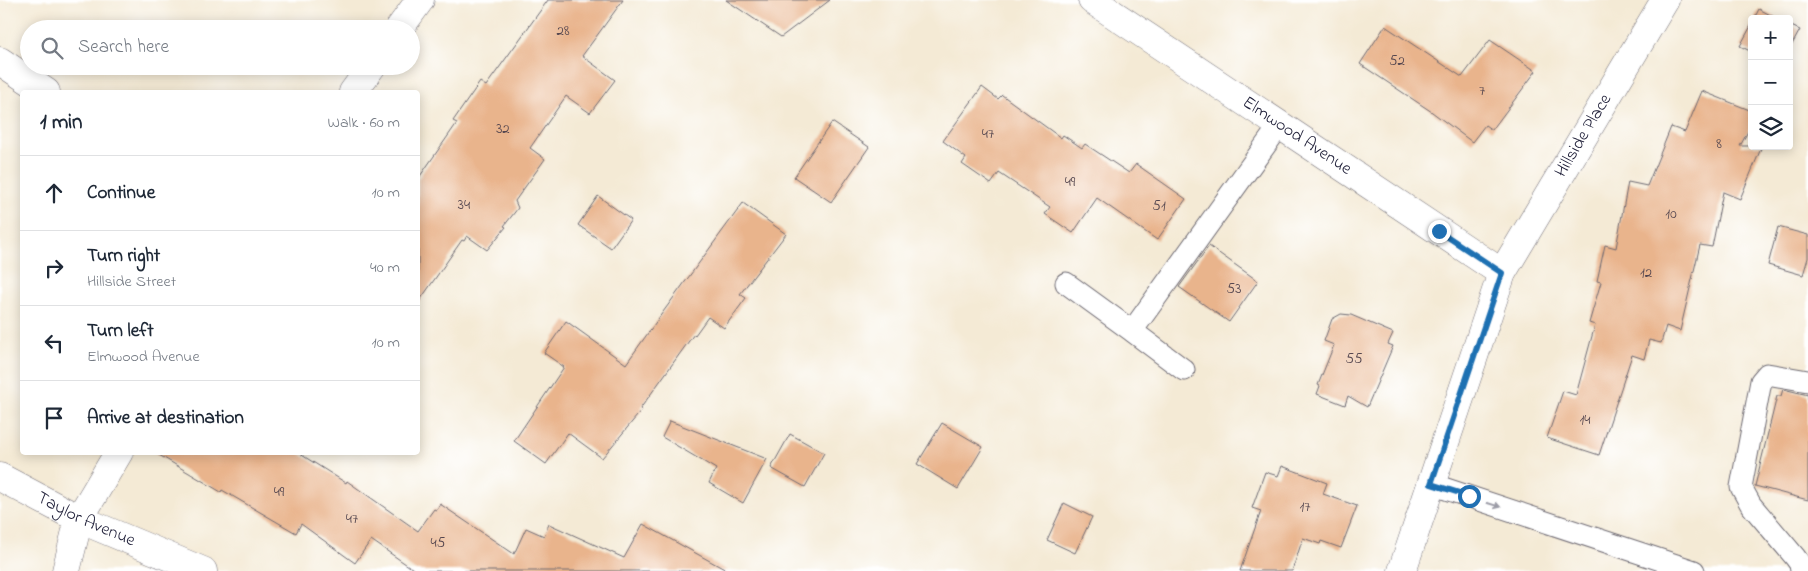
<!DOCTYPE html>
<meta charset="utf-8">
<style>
:root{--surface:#fff;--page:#f6f6f7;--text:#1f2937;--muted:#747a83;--line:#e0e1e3}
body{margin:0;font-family:"Indie Flower",sans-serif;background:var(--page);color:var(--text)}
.controls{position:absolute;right:15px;top:15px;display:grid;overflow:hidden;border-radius:5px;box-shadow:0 2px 12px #0003}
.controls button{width:45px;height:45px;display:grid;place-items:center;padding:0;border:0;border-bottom:1px solid var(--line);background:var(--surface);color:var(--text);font:25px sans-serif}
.stop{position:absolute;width:15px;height:15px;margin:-11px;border:4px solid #1f6fb2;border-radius:50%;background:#fff}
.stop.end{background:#1f6fb2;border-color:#fff;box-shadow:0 1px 5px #0008}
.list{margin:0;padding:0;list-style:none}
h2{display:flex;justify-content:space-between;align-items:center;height:65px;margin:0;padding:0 20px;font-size:21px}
h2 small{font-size:16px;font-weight:400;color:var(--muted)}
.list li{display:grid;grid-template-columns:32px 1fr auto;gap:15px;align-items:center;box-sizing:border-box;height:75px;padding:0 20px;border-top:1px solid var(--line)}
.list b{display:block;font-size:19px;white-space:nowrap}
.list p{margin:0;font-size:16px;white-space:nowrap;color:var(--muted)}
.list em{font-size:16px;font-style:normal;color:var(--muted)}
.icon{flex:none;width:28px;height:28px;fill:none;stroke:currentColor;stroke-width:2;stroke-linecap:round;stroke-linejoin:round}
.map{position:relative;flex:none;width:1808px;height:571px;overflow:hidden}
.search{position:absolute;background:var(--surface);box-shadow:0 2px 12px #0003;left:20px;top:20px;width:400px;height:55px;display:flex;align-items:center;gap:12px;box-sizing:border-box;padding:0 18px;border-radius:28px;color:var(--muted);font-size:19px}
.panel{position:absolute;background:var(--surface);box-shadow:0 2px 12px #0003;left:20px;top:90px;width:400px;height:365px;border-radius:5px}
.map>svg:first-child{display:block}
</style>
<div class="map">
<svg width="1808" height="571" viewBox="0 0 1808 571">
<rect width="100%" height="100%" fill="#fff"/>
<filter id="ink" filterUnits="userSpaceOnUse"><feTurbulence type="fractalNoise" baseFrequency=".02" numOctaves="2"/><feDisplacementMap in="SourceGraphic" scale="10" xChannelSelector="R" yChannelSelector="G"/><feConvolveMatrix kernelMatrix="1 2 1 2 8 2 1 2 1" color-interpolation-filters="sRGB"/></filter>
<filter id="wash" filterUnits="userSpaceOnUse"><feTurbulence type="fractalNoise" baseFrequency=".0096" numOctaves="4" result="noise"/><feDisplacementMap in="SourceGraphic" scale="20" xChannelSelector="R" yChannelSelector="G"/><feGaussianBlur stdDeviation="1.12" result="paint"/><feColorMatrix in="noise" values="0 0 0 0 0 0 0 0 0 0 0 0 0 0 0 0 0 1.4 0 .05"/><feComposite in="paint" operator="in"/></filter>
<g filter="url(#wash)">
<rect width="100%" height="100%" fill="#f4ead5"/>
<g id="blocks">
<path fill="#e9b48c" d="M 548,0 L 623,0 L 582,56 L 615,80 L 590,113 L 566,96 L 530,148 L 545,159 L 515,201 L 518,208 L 504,226 L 506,227 L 487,250 L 467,236 L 464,241 L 462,240 L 418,303 L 418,179 L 457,123 L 453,121 L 480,82 L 486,86 Z
M 726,0 L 830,0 L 781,37 Z
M 1759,9 L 1778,19 L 1754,19 Z
M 1752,24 L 1752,52 L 1740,46 Z
M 1789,25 L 1800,30 L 1789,50 Z
M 1385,26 L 1462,77 L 1490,40 L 1536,71 L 1492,130 L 1485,125 L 1472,142 L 1432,112 L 1360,64 Z
M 982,87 L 998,99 L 1002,95 L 1061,138 L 1063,135 L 1082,148 L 1085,144 L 1129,173 L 1136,164 L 1186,199 L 1157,240 L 1097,198 L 1073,233 L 1045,214 L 1050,207 L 999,173 L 991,184 L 962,164 L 966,158 L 943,141 Z
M 1702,91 L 1752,111 L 1752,124 L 1740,146 L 1762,146 L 1740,199 L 1723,192 L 1712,247 L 1700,245 L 1680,331 L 1666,326 L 1661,343 L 1649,340 L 1644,359 L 1632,355 L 1599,455 L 1547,438 L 1563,391 L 1576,395 L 1595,325 L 1589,323 L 1601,282 L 1597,281 L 1605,245 L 1616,248 L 1628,182 L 1647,186 L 1671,127 L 1685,132 Z
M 832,122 L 869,147 L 831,202 L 794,177 Z
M 598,196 L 631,220 L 611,248 L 578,225 Z
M 743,203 L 786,234 L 740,294 L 746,298 L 724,328 L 708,317 L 695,335 L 694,334 L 640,409 L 642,410 L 602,458 L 568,433 L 546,464 L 514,441 L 564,367 L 544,353 L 566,321 L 626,364 L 663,312 Z
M 1778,227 L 1808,235 L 1808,258 L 1803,275 L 1768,265 Z
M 1209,246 L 1258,281 L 1229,322 L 1179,287 Z
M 1341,314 L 1351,315 L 1393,333 L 1388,344 L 1393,346 L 1367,407 L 1348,396 L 1345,405 L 1317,394 L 1320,386 L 1318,385 L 1334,345 L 1324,341 L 1332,319 Z
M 1783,389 L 1808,395 L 1808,500 L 1755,486 L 1777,396 L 1781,396 Z
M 670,421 L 767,459 L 743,503 L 709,483 L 716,469 L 662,437 Z
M 942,423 L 983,447 L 958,489 L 917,464 Z
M 790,434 L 824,453 L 805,487 L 771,468 Z
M 154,452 L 297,452 L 346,483 L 347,481 L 418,531 L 434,509 L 436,510 L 440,504 L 514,554 L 526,528 L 544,536 L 549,524 L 624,558 L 643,524 L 728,571 L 416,571 L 371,540 L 355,563 L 301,524 L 296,533 L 222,490 L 221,492 Z
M 1282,466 L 1327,483 L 1323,494 L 1357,506 L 1341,548 L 1321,541 L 1320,544 L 1303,538 L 1292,571 L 1240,571 L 1261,511 L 1252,508 L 1265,472 L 1278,476 Z
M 1064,503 L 1092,517 L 1075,553 L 1047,540 Z"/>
</g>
</g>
<g filter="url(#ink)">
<use href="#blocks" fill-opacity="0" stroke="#6c6871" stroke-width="1"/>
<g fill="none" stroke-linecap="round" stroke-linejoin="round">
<g stroke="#6c6871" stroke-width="23">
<path id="lane" d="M 1066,283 L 1132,331 L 1280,125
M 1132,331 L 1184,370
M 1431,484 L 1694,571
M 1801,571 L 1800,564 L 1795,557 L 1751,505 L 1741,487 L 1761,381 L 1767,374 L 1808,381"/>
</g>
<g stroke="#6c6871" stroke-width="29">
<g id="street">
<path id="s1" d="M 1092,0 L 1502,273"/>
<path d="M 399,29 L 420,0"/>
<path d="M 0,61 L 46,92"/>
<path d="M 353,92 L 372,66"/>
<path d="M 66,571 L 79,519 L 119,452"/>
<path id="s2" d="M 1402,571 L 1502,273 L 1665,0"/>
</g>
</g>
<g stroke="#6c6871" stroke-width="29">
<g id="secondary">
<path id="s3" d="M 0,477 L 79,519 L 203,571"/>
</g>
</g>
<use href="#lane" stroke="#fff" stroke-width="21"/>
<use href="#street" stroke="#fff" stroke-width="28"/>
<use href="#secondary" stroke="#fff" stroke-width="28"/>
</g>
<defs><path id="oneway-solid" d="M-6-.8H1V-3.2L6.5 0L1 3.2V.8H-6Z" transform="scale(1.25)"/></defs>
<use fill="#9c9ca7" href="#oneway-solid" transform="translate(1494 505) rotate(18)"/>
</g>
<g fill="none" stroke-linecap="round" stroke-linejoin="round" filter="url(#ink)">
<path stroke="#1f6fb2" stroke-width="6" d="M 1439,231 L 1502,273 L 1431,484 L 1469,496"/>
</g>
<g text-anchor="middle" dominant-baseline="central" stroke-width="4" stroke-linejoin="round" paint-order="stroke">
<g font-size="15" fill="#54464f">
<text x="563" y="31">28</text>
<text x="1397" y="61">52</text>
<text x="1482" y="91">7</text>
<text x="503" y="129">32</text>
<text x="988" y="134">47</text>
<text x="1719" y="144">8</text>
<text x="1070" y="182">49</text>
<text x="464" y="205">34</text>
<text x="1159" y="206">51</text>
<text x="1671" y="214">10</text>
<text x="1646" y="273">12</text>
<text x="1234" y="289">53</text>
<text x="1354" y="359">55</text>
<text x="1585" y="420">14</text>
<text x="279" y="492">49</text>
<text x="1305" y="507">17</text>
<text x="352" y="519">47</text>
<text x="438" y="543">45</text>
</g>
<g font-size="18" fill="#22223b" stroke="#fff">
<text stroke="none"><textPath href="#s1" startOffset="246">Elmwood Avenue</textPath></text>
<text stroke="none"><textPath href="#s2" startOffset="474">Hillside Place</textPath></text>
<text stroke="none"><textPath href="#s3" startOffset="96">Taylor Avenue</textPath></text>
</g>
</g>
</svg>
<div class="controls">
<button>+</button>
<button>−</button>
<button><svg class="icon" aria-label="layers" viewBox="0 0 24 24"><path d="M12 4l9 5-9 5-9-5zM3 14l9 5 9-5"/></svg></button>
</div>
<div class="stop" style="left:1469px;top:496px"></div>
<div class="stop end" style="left:1439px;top:231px"></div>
<div class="search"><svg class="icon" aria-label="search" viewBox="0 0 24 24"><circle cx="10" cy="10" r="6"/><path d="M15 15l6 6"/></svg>Search here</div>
<section class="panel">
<h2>1 min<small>Walk · 60 m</small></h2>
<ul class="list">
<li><svg class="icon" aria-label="ahead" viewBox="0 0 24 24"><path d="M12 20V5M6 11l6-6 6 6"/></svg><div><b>Continue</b></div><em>10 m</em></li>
<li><svg class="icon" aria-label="right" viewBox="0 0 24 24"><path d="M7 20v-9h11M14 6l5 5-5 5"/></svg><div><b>Turn right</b><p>Hillside Street</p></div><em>40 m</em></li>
<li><svg class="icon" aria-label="left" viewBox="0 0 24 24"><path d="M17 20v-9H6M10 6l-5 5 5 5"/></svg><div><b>Turn left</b><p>Elmwood Avenue</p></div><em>10 m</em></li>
<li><svg class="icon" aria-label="arrive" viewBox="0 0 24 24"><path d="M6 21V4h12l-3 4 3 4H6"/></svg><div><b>Arrive at destination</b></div></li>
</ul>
</section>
</div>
